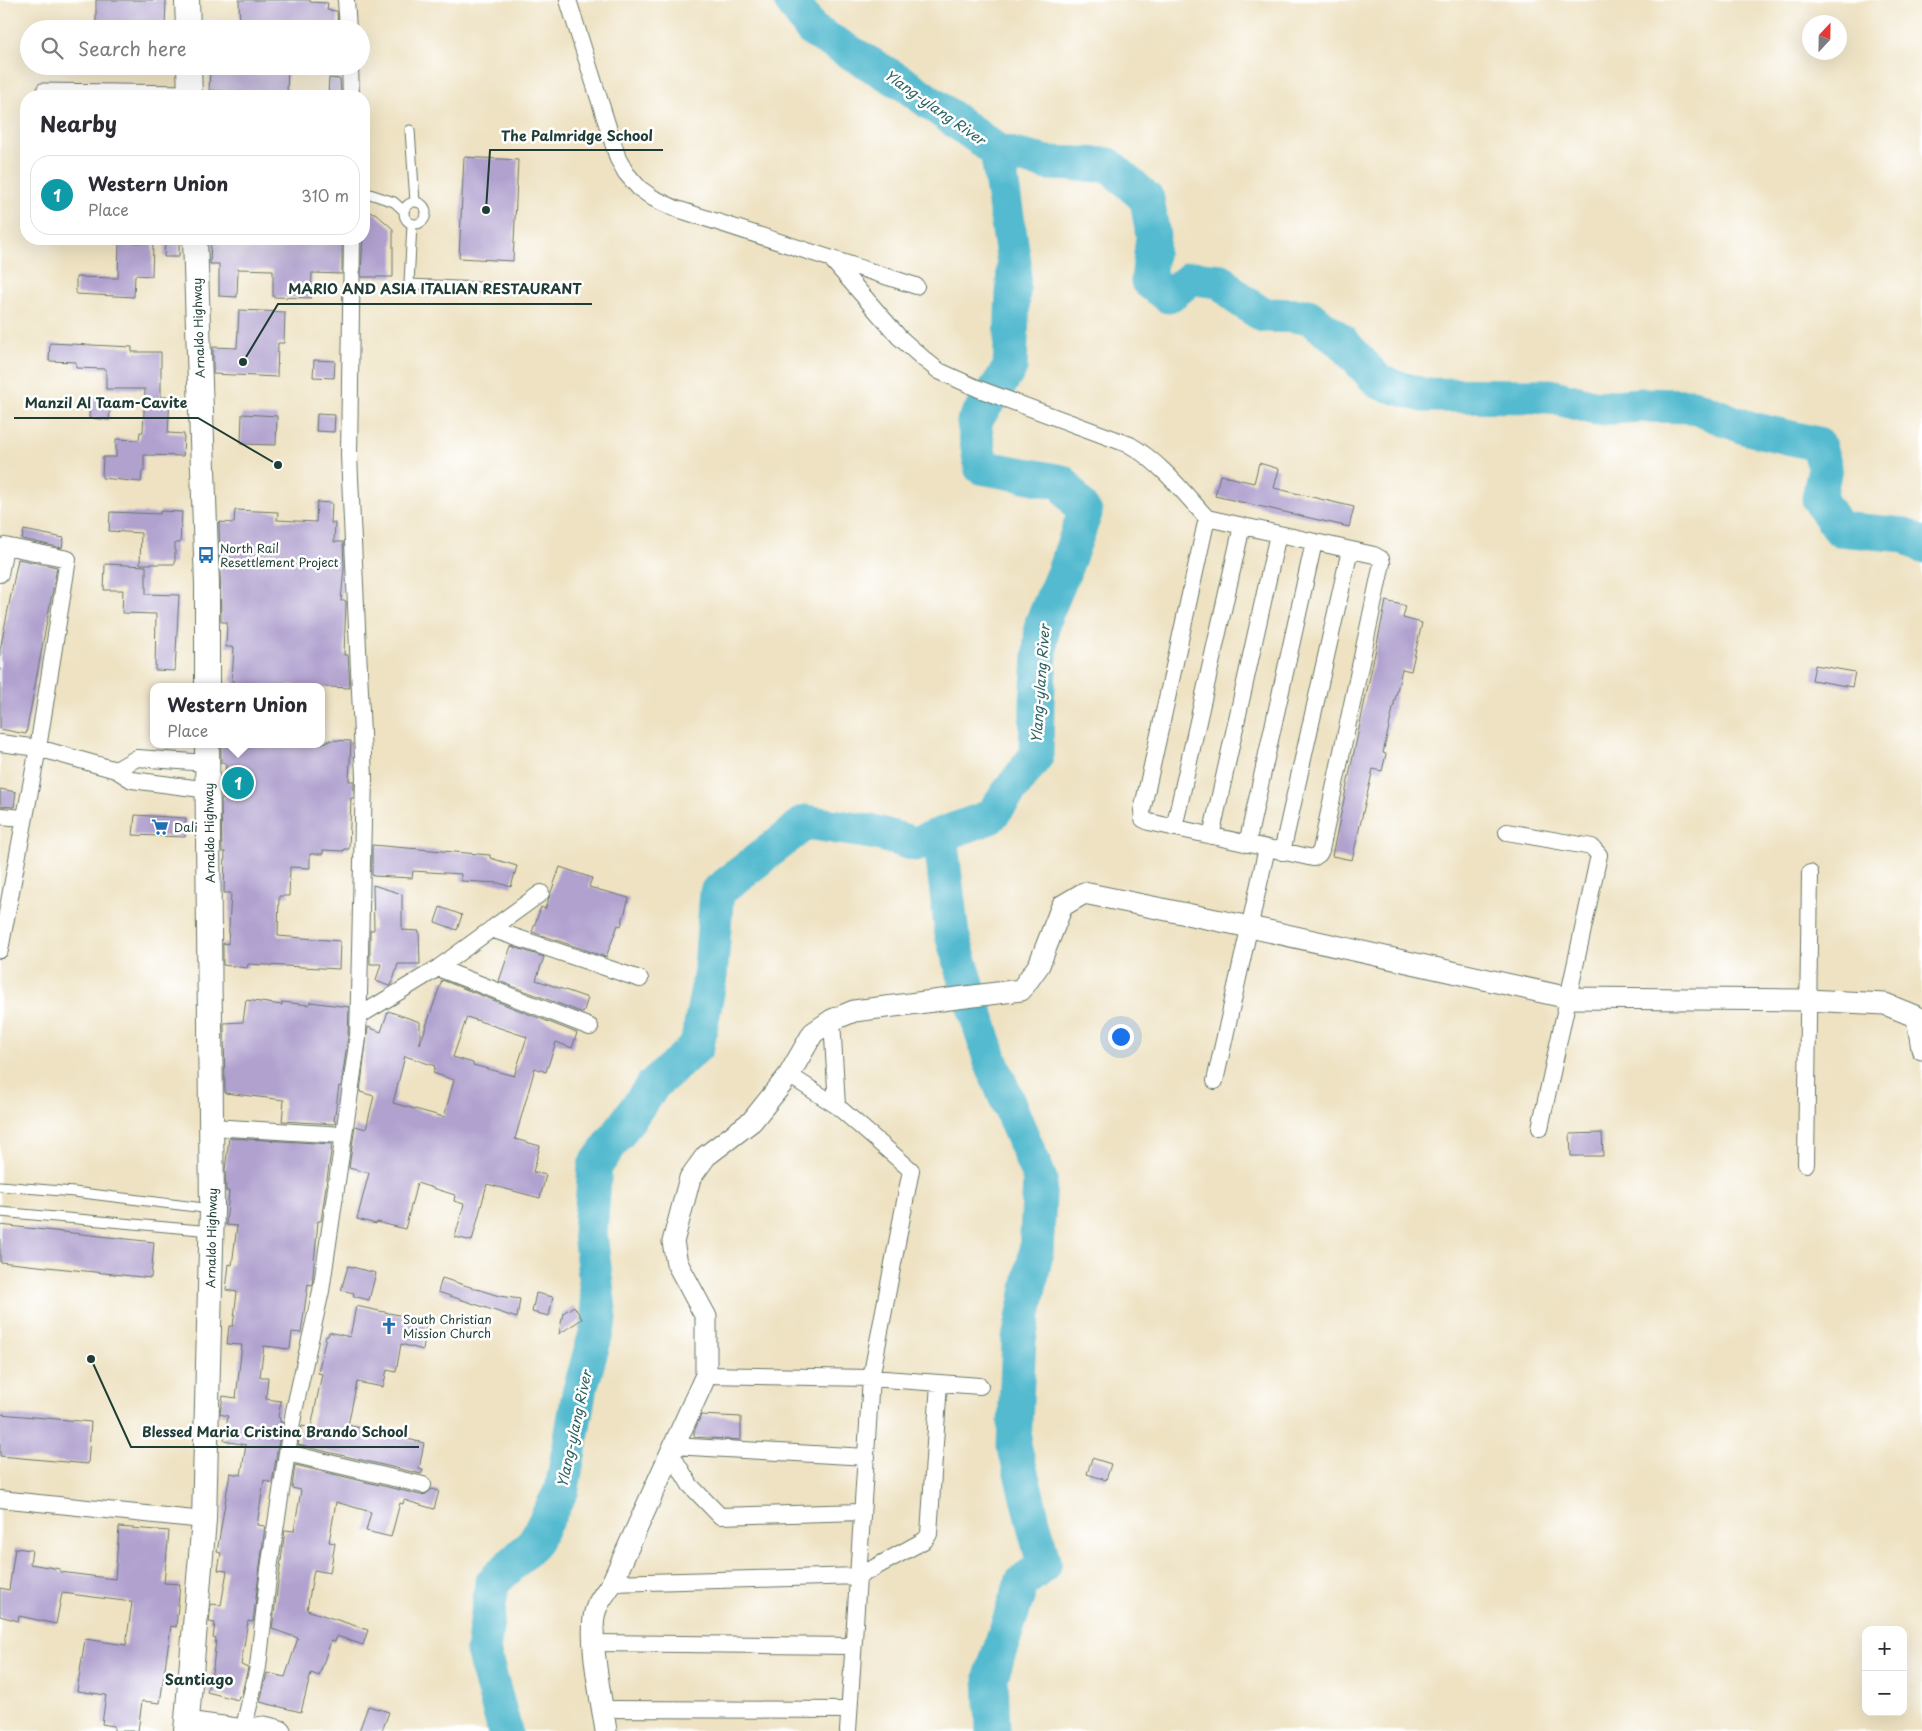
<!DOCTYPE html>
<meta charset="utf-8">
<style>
:root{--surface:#fff;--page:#f7f7f7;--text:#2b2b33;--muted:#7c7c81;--line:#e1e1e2;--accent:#1f6fb2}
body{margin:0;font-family:"Playpen Sans",sans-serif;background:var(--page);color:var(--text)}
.controls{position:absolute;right:15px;bottom:15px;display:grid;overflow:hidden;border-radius:10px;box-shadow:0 5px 20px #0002}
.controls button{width:45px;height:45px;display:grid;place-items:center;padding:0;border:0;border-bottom:1px solid var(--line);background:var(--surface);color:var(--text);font:25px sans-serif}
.compass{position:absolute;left:1802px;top:15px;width:45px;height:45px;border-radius:50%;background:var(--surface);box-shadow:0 5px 20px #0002;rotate:22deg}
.you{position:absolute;left:1120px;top:1036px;width:18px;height:18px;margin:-12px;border:4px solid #fff;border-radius:50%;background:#1a73e8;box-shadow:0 0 0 8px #1a73e833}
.badge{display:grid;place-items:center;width:32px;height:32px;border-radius:50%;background:var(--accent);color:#fff;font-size:16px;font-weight:700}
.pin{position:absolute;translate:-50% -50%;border:2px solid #fff;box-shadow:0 1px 5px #0006}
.popup{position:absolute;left:150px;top:683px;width:175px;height:65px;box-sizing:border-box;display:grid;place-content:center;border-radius:10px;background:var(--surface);filter:drop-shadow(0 1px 4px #0005);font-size:16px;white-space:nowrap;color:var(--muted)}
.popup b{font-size:19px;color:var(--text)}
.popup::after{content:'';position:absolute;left:50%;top:100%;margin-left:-10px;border:10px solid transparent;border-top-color:var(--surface)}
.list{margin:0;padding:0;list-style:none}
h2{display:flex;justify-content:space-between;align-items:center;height:65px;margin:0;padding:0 20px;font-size:21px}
h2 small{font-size:16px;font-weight:400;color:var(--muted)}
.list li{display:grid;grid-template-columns:32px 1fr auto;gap:15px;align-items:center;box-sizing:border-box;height:80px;margin:0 10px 10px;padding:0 10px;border:1px solid var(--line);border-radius:20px}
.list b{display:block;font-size:19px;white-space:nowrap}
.list p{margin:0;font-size:16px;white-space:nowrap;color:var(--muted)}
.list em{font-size:16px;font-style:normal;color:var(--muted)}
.icon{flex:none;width:28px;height:28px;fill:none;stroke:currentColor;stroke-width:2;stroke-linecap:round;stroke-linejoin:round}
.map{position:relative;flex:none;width:1922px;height:1731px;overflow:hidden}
.search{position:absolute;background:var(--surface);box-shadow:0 5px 20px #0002;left:20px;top:20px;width:350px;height:55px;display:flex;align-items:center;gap:12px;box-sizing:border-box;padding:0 18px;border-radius:28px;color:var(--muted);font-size:19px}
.panel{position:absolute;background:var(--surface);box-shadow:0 5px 20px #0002;left:20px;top:90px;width:350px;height:155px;border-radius:20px}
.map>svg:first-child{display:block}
</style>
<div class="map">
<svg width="1922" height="1731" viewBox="0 0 1922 1731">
<rect width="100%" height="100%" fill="#fff"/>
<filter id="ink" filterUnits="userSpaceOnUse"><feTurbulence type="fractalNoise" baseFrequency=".02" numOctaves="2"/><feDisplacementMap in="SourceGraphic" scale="10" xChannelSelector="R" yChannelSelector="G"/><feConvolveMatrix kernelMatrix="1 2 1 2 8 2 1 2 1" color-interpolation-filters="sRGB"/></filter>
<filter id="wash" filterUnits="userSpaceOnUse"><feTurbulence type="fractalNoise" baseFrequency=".0096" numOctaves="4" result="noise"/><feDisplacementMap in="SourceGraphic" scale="20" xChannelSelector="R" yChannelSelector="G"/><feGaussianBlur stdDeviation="1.12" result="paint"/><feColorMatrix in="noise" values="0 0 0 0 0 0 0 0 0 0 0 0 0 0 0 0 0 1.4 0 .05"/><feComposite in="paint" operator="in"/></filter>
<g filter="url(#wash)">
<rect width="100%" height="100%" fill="#eee2c2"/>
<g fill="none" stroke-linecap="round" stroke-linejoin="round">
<path stroke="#52bacf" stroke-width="35" d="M 997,151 L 1048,163 L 1109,165 L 1147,199 L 1153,236 L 1148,281 L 1168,296 L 1192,278 L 1221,281 L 1239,299 L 1263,315 L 1308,316 L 1340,340 L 1379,382 L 1423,395 L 1550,396 L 1597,408 L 1641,405 L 1692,406 L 1747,428 L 1818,444 L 1825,467 L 1819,499 L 1839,529 L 1905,535 L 1922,546
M 940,835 L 952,935 L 991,1062 L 1040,1179 L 1036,1253 L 1019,1339 L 1014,1445 L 1044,1565 L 1022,1582 L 991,1677 L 993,1731
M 505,1731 L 483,1651 L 492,1583 L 534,1543 L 562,1489 L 579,1393 L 600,1319 L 590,1233 L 595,1166 L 653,1085 L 697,1046 L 710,977 L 717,892 L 806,822 L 877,833 L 915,844 L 990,817 L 1036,756 L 1037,703 L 1042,623 L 1064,571 L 1085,513 L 1062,482 L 981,467 L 974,422 L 1010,368 L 1014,263 L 997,151 L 906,85 L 812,30 L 791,0"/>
</g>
<g id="blocks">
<path fill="#b0a1cf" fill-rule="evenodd" d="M 96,0 L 166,0 L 165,29 L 96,29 Z
M 239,0 L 310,0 L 310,2 L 328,3 L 327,10 L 337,11 L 338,26 L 264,24 L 264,29 L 240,29 Z
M 243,66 L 288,66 L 287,95 L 209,90 L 210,71 L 243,72 Z
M 329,78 L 340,79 L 341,96 L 328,96 Z
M 464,157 L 518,160 L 513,261 L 459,258 Z
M 364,212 L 375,213 L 393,229 L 393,277 L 361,277 Z
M 211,239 L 342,240 L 342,274 L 312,273 L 311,298 L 273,297 L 273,270 L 238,269 L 237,297 L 219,296 L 219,264 L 210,264 Z
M 119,242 L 153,243 L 152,276 L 135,275 L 134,297 L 76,294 L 76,277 L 118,278 Z
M 165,242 L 179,243 L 179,257 L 164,257 Z
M 239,310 L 285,312 L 284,343 L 278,343 L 277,377 L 213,374 L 213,347 L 237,348 Z
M 50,343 L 132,347 L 132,352 L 161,352 L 161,397 L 170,397 L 168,433 L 184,434 L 183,456 L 144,455 L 144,471 L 142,471 L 141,482 L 102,478 L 103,457 L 116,457 L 116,439 L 139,440 L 140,432 L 143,432 L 145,389 L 106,389 L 106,369 L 76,368 L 76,362 L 49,361 Z
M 314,360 L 335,361 L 334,378 L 313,377 Z
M 90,399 L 111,400 L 109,420 L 89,418 Z
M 242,414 L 277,416 L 276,445 L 241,444 Z
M 317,414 L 335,415 L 334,432 L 316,431 Z
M 1259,463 L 1279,469 L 1274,488 L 1354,507 L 1349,527 L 1215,496 L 1220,475 L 1254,483 Z
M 317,502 L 332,503 L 331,523 L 335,523 L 334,542 L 343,542 L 344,568 L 341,601 L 346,601 L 344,655 L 348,655 L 350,688 L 288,685 L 288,687 L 234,687 L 234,681 L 232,681 L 234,647 L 226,647 L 227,622 L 221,622 L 219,522 L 234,523 L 235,510 L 278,512 L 277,520 L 316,522 Z
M 160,511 L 182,512 L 180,543 L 175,543 L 175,564 L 140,564 L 141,533 L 109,531 L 110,512 L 160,514 Z
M 24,530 L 64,538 L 62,548 L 22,539 Z
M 18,559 L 57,567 L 26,734 L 0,729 L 0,650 Z
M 105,564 L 146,566 L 146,594 L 179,595 L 175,671 L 155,670 L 156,614 L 122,613 L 123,590 L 104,590 Z
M 1386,601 L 1406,606 L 1403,618 L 1422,623 L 1411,671 L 1402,669 L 1383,753 L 1386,754 L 1382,771 L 1373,769 L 1352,860 L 1332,856 Z
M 1815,665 L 1855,672 L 1852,687 L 1812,680 Z
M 329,740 L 351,741 L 349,781 L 354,781 L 354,798 L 351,798 L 349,849 L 344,849 L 344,851 L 323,850 L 323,854 L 310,854 L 310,868 L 290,867 L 289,896 L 279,896 L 278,936 L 340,941 L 339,969 L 248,964 L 247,968 L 223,965 L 223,943 L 228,944 L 231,893 L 224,893 L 225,852 L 222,852 L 221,799 L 224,799 L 226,763 L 221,763 L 221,744 L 322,744 L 322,742 L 329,742 Z
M 0,789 L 16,792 L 14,807 L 0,806 Z
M 135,815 L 186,818 L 185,837 L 133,835 Z
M 372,845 L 490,855 L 490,858 L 517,866 L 511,887 L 499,883 L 461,881 L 461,874 L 413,871 L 412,878 L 373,876 L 372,875 Z
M 560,867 L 592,878 L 589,887 L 629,898 L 621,926 L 618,925 L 606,957 L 532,932 L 541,907 L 545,909 Z
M 373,885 L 402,894 L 402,930 L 419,931 L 420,964 L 398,964 L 392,984 L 389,986 L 376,981 L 381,964 L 370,964 L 370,930 L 374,930 Z
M 440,907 L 462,915 L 457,930 L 435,922 Z
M 511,946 L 544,957 L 536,980 L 588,998 L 583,1013 L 499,981 Z
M 442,980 L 577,1033 L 572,1048 L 556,1042 L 546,1072 L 535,1068 L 515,1139 L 540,1146 L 533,1172 L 546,1175 L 540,1198 L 487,1184 L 472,1241 L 455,1237 L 464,1204 L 454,1201 L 455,1195 L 417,1183 L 405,1229 L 377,1222 L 376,1224 L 357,1219 L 369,1173 L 349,1168 L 355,1126 L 366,1129 L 374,1096 L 360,1092 L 368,1027 L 381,1032 L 388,1011 L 420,1022 L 420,1044 ZM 467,1017 L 527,1037 L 514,1076 L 473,1065 L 473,1063 L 453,1057 ZM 405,1056 L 435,1066 L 433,1073 L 454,1080 L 444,1117 L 393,1103 Z
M 246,1000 L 282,1005 L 282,1002 L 309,1005 L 310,1002 L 349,1007 L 348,1037 L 341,1087 L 339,1086 L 334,1121 L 336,1121 L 335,1124 L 282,1121 L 284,1100 L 225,1093 L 224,1023 L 243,1022 Z
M 1602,1133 L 1603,1156 L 1571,1156 L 1570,1134 Z
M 229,1138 L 332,1144 L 321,1221 L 318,1221 L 312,1285 L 308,1284 L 301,1333 L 292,1332 L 290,1349 L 264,1346 L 260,1377 L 268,1377 L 266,1399 L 281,1401 L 278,1417 L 280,1418 L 280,1422 L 282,1422 L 272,1483 L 264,1480 L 257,1525 L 265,1526 L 253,1622 L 248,1621 L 241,1665 L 248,1668 L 241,1697 L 239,1696 L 238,1700 L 207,1692 L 213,1668 L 216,1639 L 213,1638 L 215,1623 L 209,1622 L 211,1604 L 221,1605 L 227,1571 L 218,1570 L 221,1553 L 217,1552 L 230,1473 L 241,1475 L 246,1445 L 224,1441 L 228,1416 L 220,1414 L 223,1396 L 236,1398 L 242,1345 L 227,1344 L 229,1326 L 233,1326 L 237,1292 L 226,1290 L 229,1264 L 232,1265 L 237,1226 L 226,1225 L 229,1191 L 226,1191 L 225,1170 Z
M 0,1225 L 154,1242 L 151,1278 L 0,1262 Z
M 348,1266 L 376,1273 L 369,1300 L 353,1296 L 354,1293 L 341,1290 Z
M 442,1278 L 499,1296 L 520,1299 L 517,1318 L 438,1292 Z
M 536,1293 L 553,1297 L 549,1316 L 532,1312 Z
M 356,1306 L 427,1321 L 423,1350 L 401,1344 L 396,1372 L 387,1370 L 383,1387 L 357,1382 L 348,1425 L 424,1443 L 419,1469 L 423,1470 L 421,1474 L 298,1445 L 302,1426 L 311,1428 L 322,1374 L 318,1373 L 326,1336 L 328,1336 L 329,1332 L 350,1337 Z
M 574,1306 L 582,1319 L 559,1334 L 563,1313 Z
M 0,1414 L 91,1422 L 88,1464 L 0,1456 Z
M 701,1415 L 741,1417 L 741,1440 L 694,1437 L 694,1432 Z
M 1092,1458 L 1111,1464 L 1106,1480 L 1087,1474 Z
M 295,1465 L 421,1495 L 426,1494 L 432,1489 L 439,1491 L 434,1509 L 404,1500 L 403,1504 L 400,1503 L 391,1537 L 366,1531 L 371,1512 L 336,1502 L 329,1542 L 335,1543 L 330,1573 L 314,1570 L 307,1610 L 368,1630 L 363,1645 L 337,1636 L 335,1642 L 331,1641 L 319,1676 L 311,1673 L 301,1712 L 260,1702 L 267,1673 L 285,1677 L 298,1638 L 272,1629 L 285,1530 L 294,1531 L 301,1490 L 292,1488 Z
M 119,1527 L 169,1531 L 164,1583 L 180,1584 L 176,1627 L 171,1626 L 160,1703 L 142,1701 L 138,1731 L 114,1731 L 114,1726 L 102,1724 L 106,1695 L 77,1691 L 85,1639 L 126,1645 L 132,1602 L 62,1593 L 56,1624 L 19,1616 L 18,1621 L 0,1616 L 0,1588 L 9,1590 L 15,1548 L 32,1550 L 30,1564 L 60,1569 L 60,1572 L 115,1579 Z
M 368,1706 L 389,1712 L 382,1731 L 359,1731 Z"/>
</g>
</g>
<g filter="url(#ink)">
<use href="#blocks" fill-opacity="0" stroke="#677766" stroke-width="1"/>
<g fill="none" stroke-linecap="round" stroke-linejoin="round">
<g stroke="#677766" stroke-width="11">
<path id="service" d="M 42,88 L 189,90
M 410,130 L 415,202
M 364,192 L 394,202 L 404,211
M404 213a11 11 0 1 1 22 0a11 11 0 1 1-22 0Z
M 412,224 L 409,284 L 504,288
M 0,1186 L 74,1192 L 212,1209
M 0,1212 L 211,1231"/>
</g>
<g stroke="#677766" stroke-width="18">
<path id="minor" d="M 346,0 L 348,29
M 568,0 L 618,159 L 626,173 L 639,188 L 653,198 L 674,208 L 916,286
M 350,66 L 351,96
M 833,261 L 899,337 L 925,360 L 939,371 L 979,389 L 1130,445 C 1161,463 1183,492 1207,518
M 1207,518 L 1374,555 L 1381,559 L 1382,563 L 1321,850 L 1319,854 L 1313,858 L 1149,822 L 1143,819 L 1142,811 Z
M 0,574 L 5,546 L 68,559 L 38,748 L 0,950
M 0,743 L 38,748 L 116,770 L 132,780 L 209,790
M 116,770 L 137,758 L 207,763
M 0,816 L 24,818
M 1174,828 L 1242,526
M 1507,832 L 1592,847 L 1599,855 L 1540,1128
M 1211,836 L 1278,534
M 1247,844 L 1314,542
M 1282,852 L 1350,550
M 491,929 L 640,979
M 438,968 L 590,1027
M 359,1016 L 438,968 L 541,893
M 832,1020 L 837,1106
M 789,1075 L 837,1106 L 911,1170 L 871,1378 L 848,1731
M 1215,1081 L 1267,848
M 212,1127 L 344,1135
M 1806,1164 L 1810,873
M 706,1375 L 871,1378 L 980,1386
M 673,1446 L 867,1457
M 670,1452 L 690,1485 L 720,1516 L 862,1512
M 287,1453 L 423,1485
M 0,1499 L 204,1520
M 612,1583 L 859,1576 L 925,1540 L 929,1534 L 939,1383
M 594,1643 L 853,1646
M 603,1709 L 849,1710
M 243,1731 L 258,1667 L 269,1569 L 287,1453 L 294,1411 L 321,1291 L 358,1038 L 364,777 L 349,456 L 352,239"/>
</g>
<g stroke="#677766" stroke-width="23">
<path id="tertiary" d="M 187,1722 L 244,1730 L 264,1727 L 280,1731
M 606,1731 C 602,1704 587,1632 596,1609 C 599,1600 607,1591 612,1583 L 706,1375 L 706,1317 L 677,1263 L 673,1242 L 690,1178 L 706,1156 L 752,1121 L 789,1075 L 813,1033 L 832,1020 L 854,1011 L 1021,990 L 1039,965 L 1062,906 L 1084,893 L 1250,927 L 1569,998 L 1808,1000 L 1885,1004 L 1917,1017 L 1922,1049"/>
</g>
<g stroke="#677766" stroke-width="26">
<path id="secondary" d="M 187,0 L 188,29
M 189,66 L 190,96
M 195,239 L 207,584 L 207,687
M 186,1731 L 204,1520 L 212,1209 L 207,744"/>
</g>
<use href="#service" stroke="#fff" stroke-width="9"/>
<use href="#minor" stroke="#fff" stroke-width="16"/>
<use href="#tertiary" stroke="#fff" stroke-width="21"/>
<use href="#secondary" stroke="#fff" stroke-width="24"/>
</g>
</g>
<defs>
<g id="bus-bare" transform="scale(1.35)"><path d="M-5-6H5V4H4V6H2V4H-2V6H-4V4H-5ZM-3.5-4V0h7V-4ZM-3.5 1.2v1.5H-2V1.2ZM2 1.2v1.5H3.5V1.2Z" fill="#1f6fb2" stroke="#fff" stroke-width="2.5" paint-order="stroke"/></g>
<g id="supermarket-bare" transform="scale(1.35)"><path d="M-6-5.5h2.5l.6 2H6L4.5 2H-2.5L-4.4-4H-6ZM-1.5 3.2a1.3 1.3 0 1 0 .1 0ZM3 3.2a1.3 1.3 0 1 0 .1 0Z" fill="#1f6fb2" stroke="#fff" stroke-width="2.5" paint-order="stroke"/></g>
<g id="church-bare" transform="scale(1.35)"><path d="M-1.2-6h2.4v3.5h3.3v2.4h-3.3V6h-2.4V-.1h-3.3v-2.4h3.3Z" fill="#1f6fb2" stroke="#fff" stroke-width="2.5" paint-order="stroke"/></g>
</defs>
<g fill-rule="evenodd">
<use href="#bus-bare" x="206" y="555"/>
<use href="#supermarket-bare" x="160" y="827"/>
<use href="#church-bare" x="389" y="1326"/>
</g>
<g text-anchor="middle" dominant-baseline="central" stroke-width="5" stroke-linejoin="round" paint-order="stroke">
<g font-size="12" fill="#1f3d34" stroke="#fff">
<text transform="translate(198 328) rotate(-92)">Arnaldo Highway</text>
<text transform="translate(209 833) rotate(-91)">Arnaldo Highway</text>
<text transform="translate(211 1238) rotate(-89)">Arnaldo Highway</text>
</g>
<g font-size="12" fill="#1f3d34" stroke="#fff" text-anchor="start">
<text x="220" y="548">North Rail<tspan x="220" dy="14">Resettlement Project</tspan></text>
<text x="174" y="827">Dali</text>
<text x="403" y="1319">South Christian<tspan x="403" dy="14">Mission Church</tspan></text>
</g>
<g font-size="14" font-style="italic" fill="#2e6262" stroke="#fff">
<text transform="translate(935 107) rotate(35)">Ylang-ylang River</text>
<text transform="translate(1040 684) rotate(-86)">Ylang-ylang River</text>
<text transform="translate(574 1429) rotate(-78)">Ylang-ylang River</text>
</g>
<g font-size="15" font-weight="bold" fill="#1f3d34" stroke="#fff">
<text x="199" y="1678">Santiago</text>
</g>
</g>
<path fill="none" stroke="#1f3d34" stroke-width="2" d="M486 210L490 150H663M243 362L278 304H592M278 465L198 418H14M91 1359L131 1447H419"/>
<g fill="#1f3d34" stroke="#fff" stroke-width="2">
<circle cx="486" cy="210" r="5"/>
<circle cx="243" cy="362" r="5"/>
<circle cx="278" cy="465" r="5"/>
<circle cx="91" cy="1359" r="5"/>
</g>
<g font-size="14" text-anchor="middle" font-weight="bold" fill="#1f3d34" stroke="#fff" stroke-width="5" stroke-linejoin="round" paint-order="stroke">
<text x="577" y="141">The Palmridge School</text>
<text x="435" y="294">MARIO AND ASIA ITALIAN RESTAURANT</text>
<text x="106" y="408">Manzil Al Taam-Cavite</text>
<text x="275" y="1437">Blessed Maria Cristina Brando School</text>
</g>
</svg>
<div class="controls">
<button>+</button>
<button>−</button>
</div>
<svg class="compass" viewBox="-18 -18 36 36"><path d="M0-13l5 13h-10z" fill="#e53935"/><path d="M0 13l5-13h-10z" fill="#7c7c81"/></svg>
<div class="you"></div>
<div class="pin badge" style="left:238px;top:783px;background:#0f9aa8">1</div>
<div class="popup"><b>Western Union</b>Place</div>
<div class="search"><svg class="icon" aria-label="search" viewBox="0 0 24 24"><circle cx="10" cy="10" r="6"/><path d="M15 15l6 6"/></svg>Search here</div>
<section class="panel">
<h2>Nearby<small></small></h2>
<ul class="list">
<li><span class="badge" style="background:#0f9aa8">1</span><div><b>Western Union</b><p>Place</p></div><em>310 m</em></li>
</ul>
</section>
</div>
